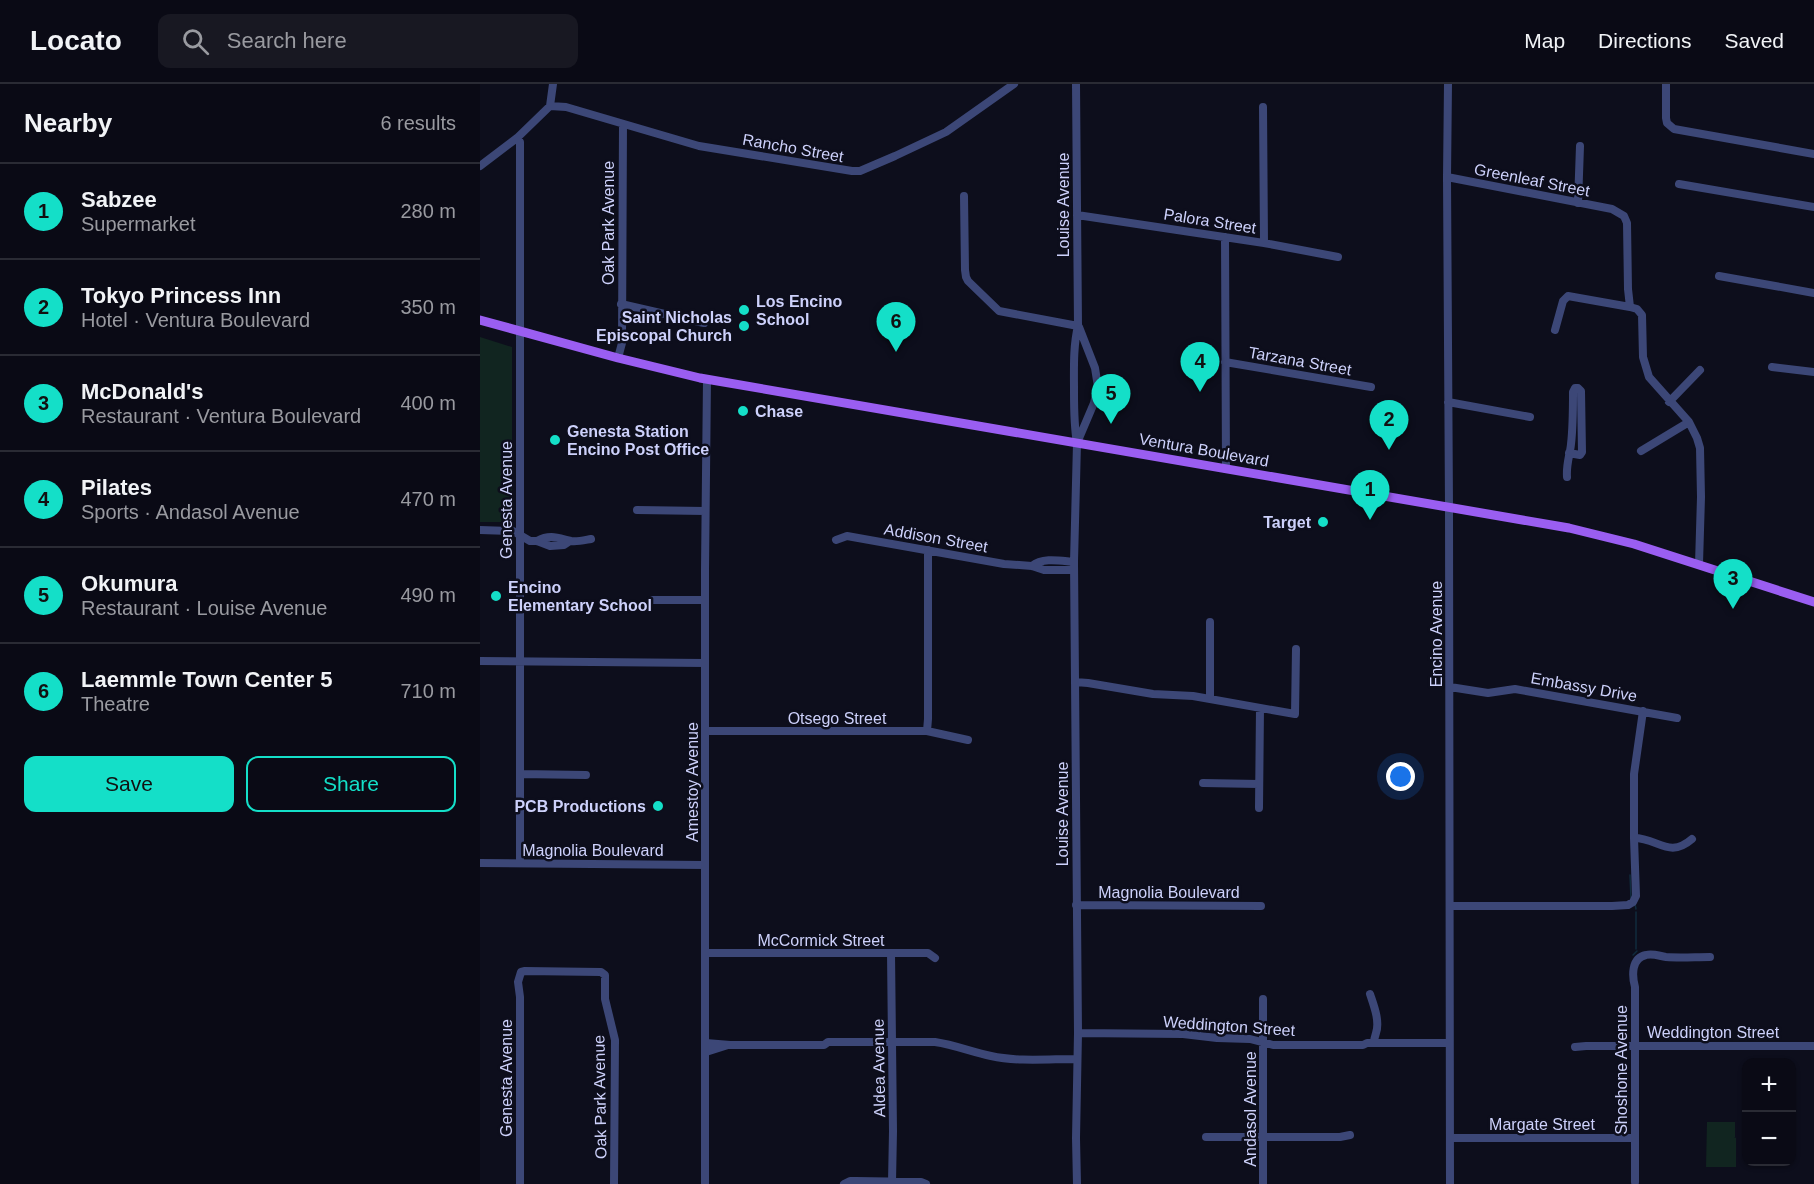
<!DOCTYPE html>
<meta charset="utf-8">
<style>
:root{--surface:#0a0a15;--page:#181822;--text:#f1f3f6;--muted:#999aa0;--line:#2a2b34;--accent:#14dfc8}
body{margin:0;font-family:Arial,sans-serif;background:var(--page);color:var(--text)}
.controls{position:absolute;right:18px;bottom:18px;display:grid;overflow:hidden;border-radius:12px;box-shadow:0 2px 4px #0004}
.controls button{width:54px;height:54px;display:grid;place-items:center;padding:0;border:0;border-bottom:2px solid var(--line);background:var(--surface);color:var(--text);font:30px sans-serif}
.you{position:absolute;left:921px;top:693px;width:21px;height:21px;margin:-15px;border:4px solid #fff;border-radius:50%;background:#1a73e8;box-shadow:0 0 0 9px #1a73e833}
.badge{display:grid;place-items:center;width:39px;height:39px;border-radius:50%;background:var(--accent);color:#111;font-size:20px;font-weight:700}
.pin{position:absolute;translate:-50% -50px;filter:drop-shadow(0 2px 3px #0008)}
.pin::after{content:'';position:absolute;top:32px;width:21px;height:18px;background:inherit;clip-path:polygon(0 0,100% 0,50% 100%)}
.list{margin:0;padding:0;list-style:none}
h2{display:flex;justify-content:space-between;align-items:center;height:78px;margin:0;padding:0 24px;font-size:26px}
h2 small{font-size:20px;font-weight:400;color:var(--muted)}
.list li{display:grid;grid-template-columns:39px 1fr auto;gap:18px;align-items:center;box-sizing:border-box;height:96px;padding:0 24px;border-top:2px solid var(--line)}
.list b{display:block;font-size:22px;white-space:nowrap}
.list p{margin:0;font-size:20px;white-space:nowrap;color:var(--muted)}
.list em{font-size:20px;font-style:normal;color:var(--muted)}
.actions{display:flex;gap:12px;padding:18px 24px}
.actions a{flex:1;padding:14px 0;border:2px solid var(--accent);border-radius:12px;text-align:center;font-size:21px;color:var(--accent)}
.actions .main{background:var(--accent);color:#111}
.icon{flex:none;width:33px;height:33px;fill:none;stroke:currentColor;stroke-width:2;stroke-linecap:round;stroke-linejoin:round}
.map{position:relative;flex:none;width:1334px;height:1100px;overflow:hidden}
header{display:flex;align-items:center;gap:36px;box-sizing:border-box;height:84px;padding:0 30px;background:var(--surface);border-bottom:2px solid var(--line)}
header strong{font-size:28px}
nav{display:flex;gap:33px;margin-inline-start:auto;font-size:21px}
.search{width:420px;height:54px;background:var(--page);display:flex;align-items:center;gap:15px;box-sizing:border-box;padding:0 21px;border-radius:12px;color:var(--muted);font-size:22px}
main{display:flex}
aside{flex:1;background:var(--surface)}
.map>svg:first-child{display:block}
</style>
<header>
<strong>Locato</strong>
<div class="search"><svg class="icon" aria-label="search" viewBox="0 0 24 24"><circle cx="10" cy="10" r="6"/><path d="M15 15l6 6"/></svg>Search here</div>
<nav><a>Map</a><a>Directions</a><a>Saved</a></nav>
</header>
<main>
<aside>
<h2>Nearby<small>6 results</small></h2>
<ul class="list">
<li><span class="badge">1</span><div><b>Sabzee</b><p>Supermarket</p></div><em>280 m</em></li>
<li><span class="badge">2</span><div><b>Tokyo Princess Inn</b><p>Hotel · Ventura Boulevard</p></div><em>350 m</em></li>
<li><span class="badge">3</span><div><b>McDonald's</b><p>Restaurant · Ventura Boulevard</p></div><em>400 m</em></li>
<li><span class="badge">4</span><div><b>Pilates</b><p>Sports · Andasol Avenue</p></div><em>470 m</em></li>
<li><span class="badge">5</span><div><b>Okumura</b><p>Restaurant · Louise Avenue</p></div><em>490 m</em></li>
<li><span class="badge">6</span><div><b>Laemmle Town Center 5</b><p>Theatre</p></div><em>710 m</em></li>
</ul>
<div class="actions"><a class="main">Save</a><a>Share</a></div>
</aside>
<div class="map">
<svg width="1334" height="1100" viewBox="0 0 1334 1100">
<rect width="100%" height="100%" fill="#0d0e1c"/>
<path fill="#112520" d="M 0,253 L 32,263 L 32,438 L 0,438 Z
M 1227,1038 L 1255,1038 L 1255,1053 L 1254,1053 L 1256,1054 L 1256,1083 L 1226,1083 Z"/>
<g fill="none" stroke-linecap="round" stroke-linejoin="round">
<path stroke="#102b3d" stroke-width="1.5" d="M 1150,791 L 1151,814
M 1155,820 L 1156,825
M 1156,865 L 1156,828
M 1153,871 L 1157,867"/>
<path stroke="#3c4777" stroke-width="8" d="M 596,0 L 598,242 C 593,263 594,285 594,308 C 594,325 594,342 597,359 L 594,478 L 598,949 L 596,1054 L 597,1100
M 968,0 L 967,93 L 969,423 L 970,1100
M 1186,0 L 1186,34 L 1187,39 L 1194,45 L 1334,70
M 70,22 L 86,23 L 219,62 L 372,87 L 380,87 L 415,72 L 466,48 L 534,0
M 783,23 L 784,159
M 37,54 L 40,58 L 40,779
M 0,82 L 37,54 L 70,22 L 73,0
M 967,93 L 1132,125 L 1144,132 L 1147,139 L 1148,205 L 1150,223 L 1157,225 L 1162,231 L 1163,273 L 1169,293 L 1209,338 L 1217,354 L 1220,364 L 1221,413 L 1219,480
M 1199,100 L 1334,123
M 484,112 L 485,186 L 486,193 L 488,197 L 519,227 L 598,242
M 1098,119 L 1100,62
M 597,131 L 784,159 L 858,173
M 745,153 L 746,385
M 1239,192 L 1334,209
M 141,220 L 224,239
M 1075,246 L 1083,217 L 1088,212 L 1150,223
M 138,274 L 142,259 L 143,40
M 745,278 L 891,303
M 1292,283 L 1334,288
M 968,318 L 1050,333
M 1189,318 L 1220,286
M 597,359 L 614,319 L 618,303 L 615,284 L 599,243
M 1161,367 L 1209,338
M 1087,393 C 1086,380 1090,371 1091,360 C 1093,343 1093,325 1093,308 L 1095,304 L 1098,304 L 1101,307 L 1102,368 L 1100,371 L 1089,369
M 157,426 L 225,427
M 0,446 L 33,447 L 50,457 L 57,457 L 70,462 L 84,461 L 90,457
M 356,456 L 367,452 L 524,480 L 552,482 L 564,486 L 594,486
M 57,457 C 70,450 78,454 91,457 C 97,458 105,456 111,455
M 552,482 C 563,473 581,477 594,478
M 173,516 L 225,516
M 0,577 L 225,579
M 595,598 L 608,599 L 673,610 L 713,612 L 815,630 L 816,565
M 970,603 L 1008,609 L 1035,605 L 1197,634
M 730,615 L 730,538
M 225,647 L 447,647 L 488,656
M 447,647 L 448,635 L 448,466
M 40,690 L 106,691
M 723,699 L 779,700
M 779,724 L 780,624
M 1154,754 C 1178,754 1189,775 1212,755
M 0,779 L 225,781
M 596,821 L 781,822
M 970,822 L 1132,822 L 1148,821 L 1153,818 L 1156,812 L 1154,754 L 1154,690 L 1163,627
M 226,869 L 448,869 L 455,874
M 411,869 L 413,1047 L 412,1098
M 890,910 C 894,922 900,937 896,949 C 895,952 894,955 894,959
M 598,949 L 703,950 L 737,954 L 770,955 L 793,961 L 883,961 L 887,959 L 969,959
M 226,959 L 250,961 L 344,961 L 348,958 L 455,958 C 475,961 492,968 511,972 C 538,978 569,975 597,975
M 1095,963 L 1106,962 L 1334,962
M 226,968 L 248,961
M 726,1053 L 860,1053 L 870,1051
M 970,1054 L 1154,1054
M 1155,1098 L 1155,903 C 1152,892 1151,874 1166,871 C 1173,869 1179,872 1186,873 C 1200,874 1215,873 1230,873
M 40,1100 L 40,913 L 38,898 L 41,888 L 45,887 L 121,888 L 125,891 L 125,915 L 135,956 L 134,1100
M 225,1100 L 225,485 L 227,295
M 364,1100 L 370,1097 L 376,1097 L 441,1098 L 446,1100
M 783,1100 L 783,915"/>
<path stroke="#9a5ef1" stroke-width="9" d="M 0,236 L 138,274 L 220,294 L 1089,444 L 1154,460 L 1334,518"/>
</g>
<g fill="#14dfc8" stroke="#0d0e1c" stroke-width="2">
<circle cx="264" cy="226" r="6"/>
<circle cx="264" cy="242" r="6"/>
<circle cx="263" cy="327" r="6"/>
<circle cx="75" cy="356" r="6"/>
<circle cx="843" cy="438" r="6"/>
<circle cx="16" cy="512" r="6"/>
<circle cx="178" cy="722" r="6"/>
</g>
<g text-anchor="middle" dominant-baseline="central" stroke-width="5" stroke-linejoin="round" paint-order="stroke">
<g font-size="16" fill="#cdd1fb" stroke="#0d0e1c">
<text transform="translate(313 64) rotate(10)">Rancho Street</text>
<text transform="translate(1052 96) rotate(11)">Greenleaf Street</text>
<text transform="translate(583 121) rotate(-90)">Louise Avenue</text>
<text transform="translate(730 137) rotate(9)">Palora Street</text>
<text transform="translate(128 139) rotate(-90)">Oak Park Avenue</text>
<text transform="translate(820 277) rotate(10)">Tarzana Street</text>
<text transform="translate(724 366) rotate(10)">Ventura Boulevard</text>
<text transform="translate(26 416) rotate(-90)">Genesta Avenue</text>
<text transform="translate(456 454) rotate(10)">Addison Street</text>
<text transform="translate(956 550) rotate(-90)">Encino Avenue</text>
<text transform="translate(1104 603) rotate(10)">Embassy Drive</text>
<text x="357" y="634">Otsego Street</text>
<text transform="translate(212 698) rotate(-90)">Amestoy Avenue</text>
<text transform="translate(582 730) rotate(-90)">Louise Avenue</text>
<text x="113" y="766">Magnolia Boulevard</text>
<text x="689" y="808">Magnolia Boulevard</text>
<text x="341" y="856">McCormick Street</text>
<text transform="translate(749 942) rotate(4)">Weddington Street</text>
<text x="1233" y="948">Weddington Street</text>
<text transform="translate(399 984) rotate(-91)">Aldea Avenue</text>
<text transform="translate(1141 986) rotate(-90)">Shoshone Avenue</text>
<text transform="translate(26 994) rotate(-90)">Genesta Avenue</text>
<text transform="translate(120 1013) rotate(-91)">Oak Park Avenue</text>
<text transform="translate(770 1025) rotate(-90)">Andasol Avenue</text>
<text x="1062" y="1040">Margate Street</text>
</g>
<g font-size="16" font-weight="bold" fill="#cdd1fb" stroke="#0d0e1c" text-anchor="start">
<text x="276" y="217">Los Encino<tspan x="276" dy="18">School</tspan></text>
<text x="252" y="233" text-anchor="end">Saint Nicholas<tspan x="252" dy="18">Episcopal Church</tspan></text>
<text x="275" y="327">Chase</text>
<text x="87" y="347">Genesta Station<tspan x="87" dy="18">Encino Post Office</tspan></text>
<text x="831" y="438" text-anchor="end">Target</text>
<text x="28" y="503">Encino<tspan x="28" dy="18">Elementary School</tspan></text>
<text x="166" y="722" text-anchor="end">PCB Productions</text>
</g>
</g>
</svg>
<div class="controls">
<button>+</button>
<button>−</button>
</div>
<div class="you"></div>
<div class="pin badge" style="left:890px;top:436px">1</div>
<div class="pin badge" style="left:909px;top:366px">2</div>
<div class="pin badge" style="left:1253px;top:525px">3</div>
<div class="pin badge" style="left:720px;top:308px">4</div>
<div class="pin badge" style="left:631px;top:340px">5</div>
<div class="pin badge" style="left:416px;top:268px">6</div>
</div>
</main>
